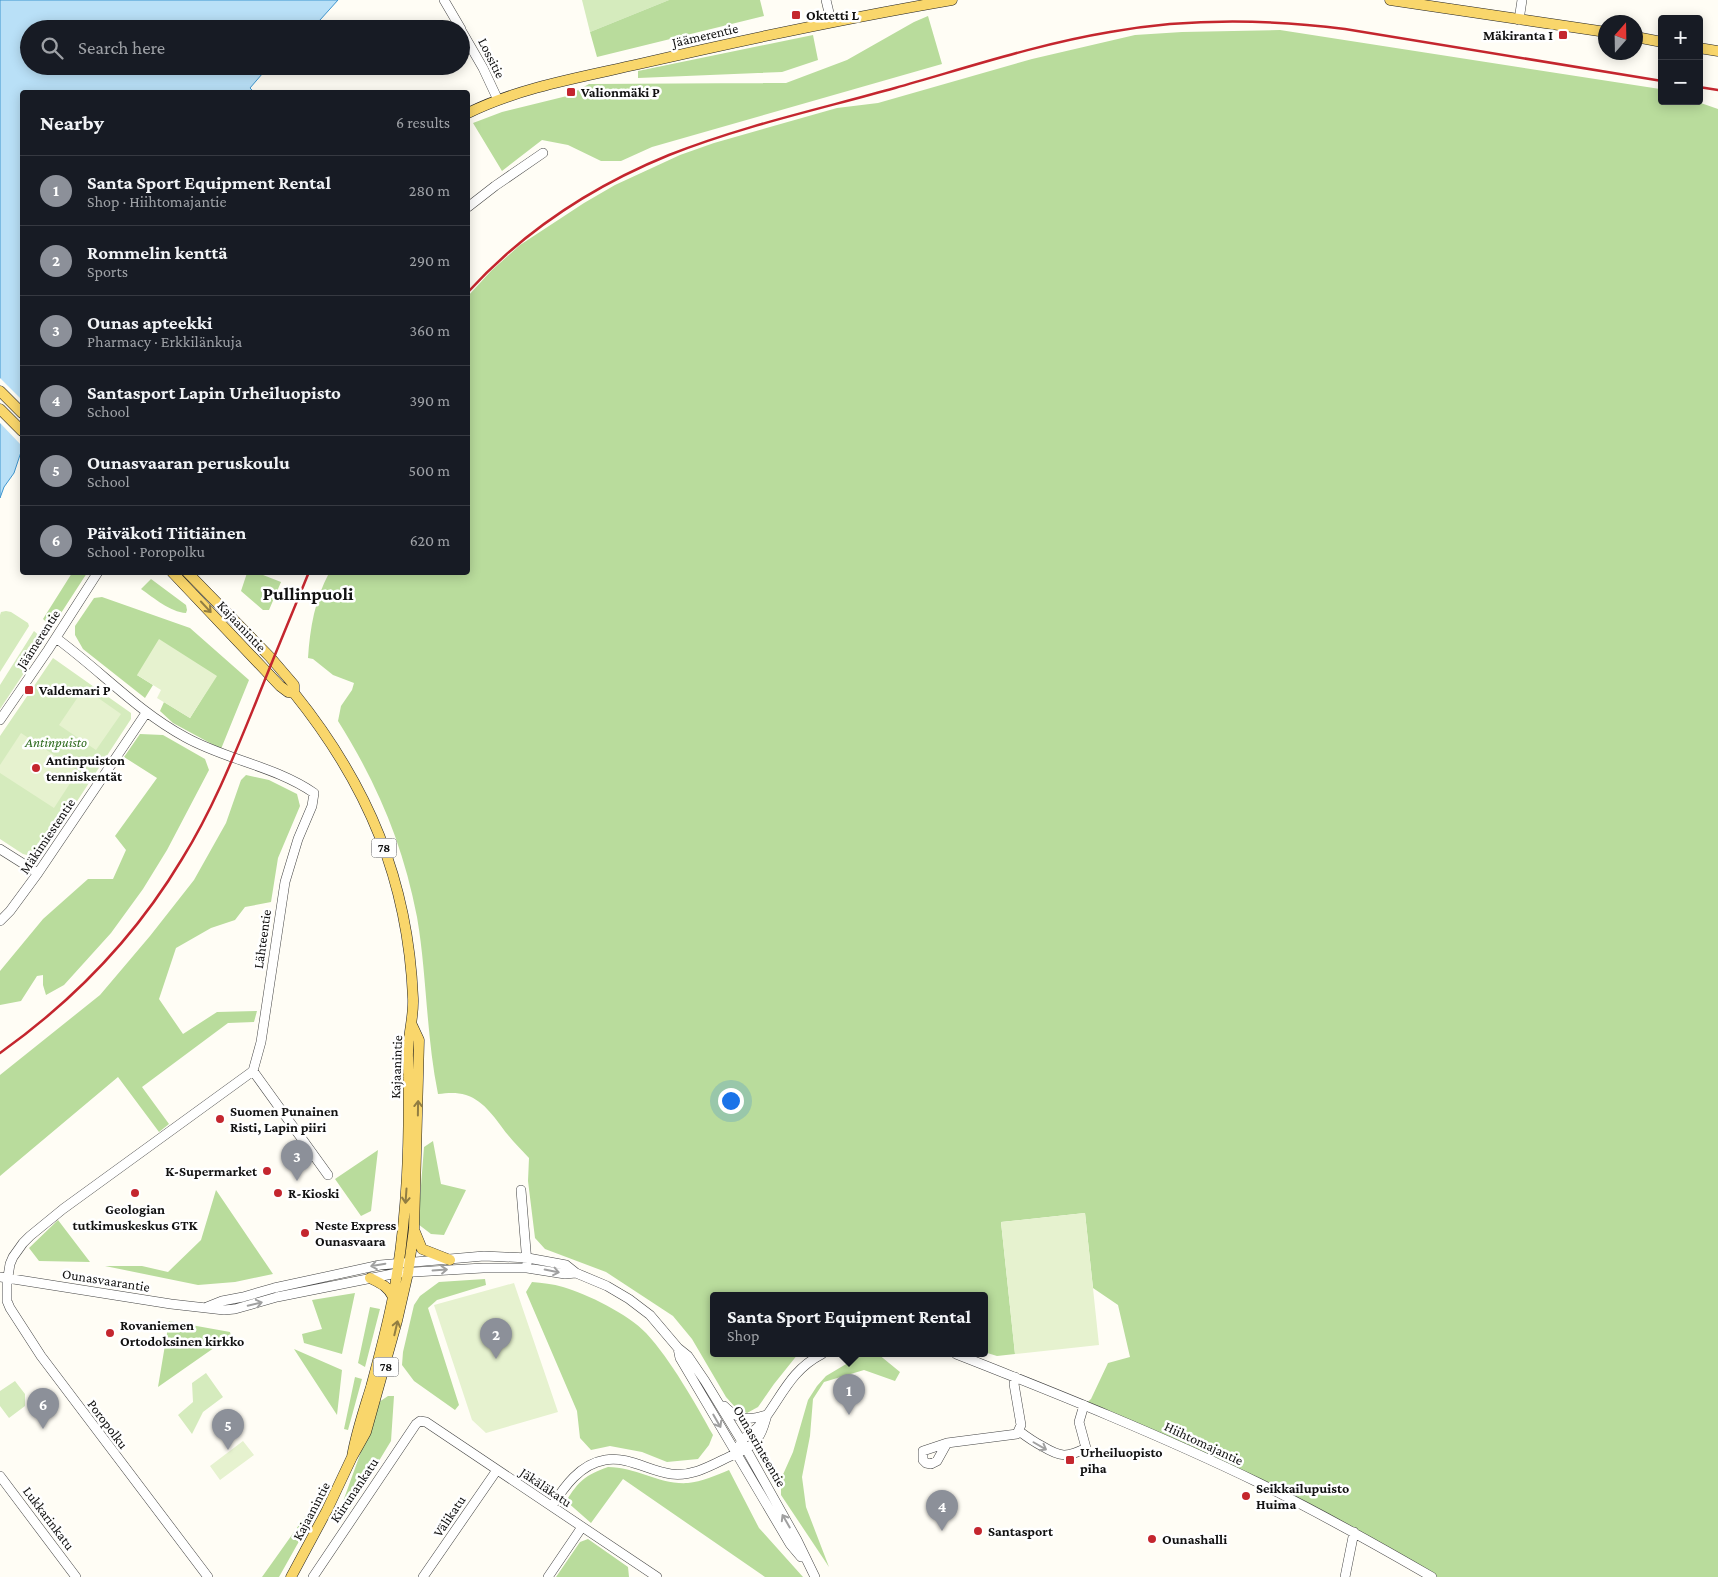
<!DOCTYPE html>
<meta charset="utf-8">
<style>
:root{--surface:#171b24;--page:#20242c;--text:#f1f3f6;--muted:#9ea1a6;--line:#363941;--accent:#8c9099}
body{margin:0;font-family:"Crimson Pro",serif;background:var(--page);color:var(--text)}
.controls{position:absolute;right:15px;top:15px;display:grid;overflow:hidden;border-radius:5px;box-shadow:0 2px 12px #0003}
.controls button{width:45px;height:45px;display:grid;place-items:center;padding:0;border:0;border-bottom:1px solid var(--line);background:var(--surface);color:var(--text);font:25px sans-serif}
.compass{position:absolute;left:1598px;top:15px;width:45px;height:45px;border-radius:50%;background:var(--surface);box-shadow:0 2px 12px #0003;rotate:20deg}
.you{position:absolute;left:730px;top:1100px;width:18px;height:18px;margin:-12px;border:4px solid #fff;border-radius:50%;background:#1a73e8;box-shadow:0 0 0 8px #1a73e833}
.badge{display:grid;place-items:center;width:32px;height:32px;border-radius:50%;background:var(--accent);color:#fff;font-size:16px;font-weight:700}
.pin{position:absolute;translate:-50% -41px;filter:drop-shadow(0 1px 2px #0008)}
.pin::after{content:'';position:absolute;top:26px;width:18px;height:15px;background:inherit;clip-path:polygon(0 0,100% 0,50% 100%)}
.popup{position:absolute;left:710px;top:1292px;width:278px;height:65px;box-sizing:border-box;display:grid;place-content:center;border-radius:5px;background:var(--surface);filter:drop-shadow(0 1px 4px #0005);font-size:16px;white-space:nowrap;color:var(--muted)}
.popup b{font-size:19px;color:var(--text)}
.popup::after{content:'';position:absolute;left:50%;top:100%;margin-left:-10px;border:10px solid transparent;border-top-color:var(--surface)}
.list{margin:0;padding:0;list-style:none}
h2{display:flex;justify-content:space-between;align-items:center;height:65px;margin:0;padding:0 20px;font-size:21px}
h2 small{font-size:16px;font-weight:400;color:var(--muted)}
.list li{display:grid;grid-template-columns:32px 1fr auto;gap:15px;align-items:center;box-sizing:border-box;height:70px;padding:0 20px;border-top:1px solid var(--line)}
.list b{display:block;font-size:19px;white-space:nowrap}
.list p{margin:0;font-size:16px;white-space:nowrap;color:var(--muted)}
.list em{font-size:16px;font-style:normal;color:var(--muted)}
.icon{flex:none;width:28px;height:28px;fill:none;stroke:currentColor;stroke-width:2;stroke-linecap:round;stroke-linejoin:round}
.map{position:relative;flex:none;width:1718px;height:1577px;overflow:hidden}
.search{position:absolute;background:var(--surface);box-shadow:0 2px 12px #0003;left:20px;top:20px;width:450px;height:55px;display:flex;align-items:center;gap:12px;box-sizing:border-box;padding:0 18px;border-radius:28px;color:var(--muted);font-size:19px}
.panel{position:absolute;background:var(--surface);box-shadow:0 2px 12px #0003;left:20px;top:90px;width:450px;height:485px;border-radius:5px}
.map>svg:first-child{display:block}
</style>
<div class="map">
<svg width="1718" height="1577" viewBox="0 0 1718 1577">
<rect width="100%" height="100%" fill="#fffdf5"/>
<path fill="#d5ebbd" d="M 582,0 L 669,0 L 590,32 Z
M 6,611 L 11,612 L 28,623 L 29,626 L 0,672 L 0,615 L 1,612 Z
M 34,631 L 43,639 L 44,643 L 0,709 L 0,685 Z
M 53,658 L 131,713 L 131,719 L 43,853 L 35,857 L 23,854 L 0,839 L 0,736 Z
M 206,1373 L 223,1397 L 203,1412 L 192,1434 L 178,1415 L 193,1402 L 192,1383 Z
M 15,1381 L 25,1394 L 25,1406 L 9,1418 L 0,1406 L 0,1391 Z"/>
<path fill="#b9dc9c" d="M 669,0 L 760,0 L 764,16 L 597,57 L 590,32 Z
M 928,16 L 942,64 L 652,147 L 621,161 L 601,161 L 568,145 L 542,140 L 502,171 L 473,123 L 502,112 L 567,96 L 589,84 L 786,83 L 847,60 L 914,22 Z
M 1280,30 L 1660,89 L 1662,90 L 1662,101 L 1695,101 L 1718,109 L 1718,1577 L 1432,1577 L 1258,1482 L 1084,1405 L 1091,1399 L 1108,1363 L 1130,1357 L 1118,1305 L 1093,1288 L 1085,1213 L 1001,1222 L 1015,1354 L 997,1356 L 984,1352 L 984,1296 L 714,1296 L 714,1354 L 798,1354 L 774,1384 L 758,1407 L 747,1413 L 735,1407 L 726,1397 L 692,1339 L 673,1316 L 606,1272 L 545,1249 L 535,1238 L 528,1181 L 529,1158 C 522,1150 514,1143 508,1135 C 496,1120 485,1101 466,1095 C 456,1092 448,1093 438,1094 C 426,1035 427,975 417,917 C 403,844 377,783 338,721 L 341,706 L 352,690 L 354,683 L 333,675 L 313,659 L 308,658 C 310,628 315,599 329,573 L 468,572 L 468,296 L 491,271 L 520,245 L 584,203 L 615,185 L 680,155 L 714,143 L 837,108 L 878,103 L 1032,59 L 1135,35 L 1182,32 Z
M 813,35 L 818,60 L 782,72 L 638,78 L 638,71 Z
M 72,573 L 87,573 L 52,627 L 43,619 Z
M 247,573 L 258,573 L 281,582 L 269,610 L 263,610 L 241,591 Z
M 151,579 L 186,605 L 187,610 L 186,613 C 170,612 154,598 141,589 Z
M 102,597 L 190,628 L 249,680 L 221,749 L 173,723 L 160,711 L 164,702 L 190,718 L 216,676 L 137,675 L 153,685 L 145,698 L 83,649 L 75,635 L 75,626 L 94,598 Z
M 140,734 L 163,735 L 205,759 L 209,770 L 167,850 L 143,889 L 111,933 L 64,985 L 46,995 L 43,985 L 43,975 L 37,976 L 21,1001 L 0,1005 L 0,971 L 43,919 L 88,879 L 113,879 L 126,850 L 115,836 L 157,778 L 124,757 Z
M 246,775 L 269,780 L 297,794 L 300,806 L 278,858 L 271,902 L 245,907 L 235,920 L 211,928 L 176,948 L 159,999 L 183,1034 L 217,1012 L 257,1011 L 254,1022 L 228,1023 L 142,1087 L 169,1124 L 159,1132 L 118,1077 L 0,1176 L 0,1075 L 100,995 L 150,936 L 194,880 L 226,823 L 241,780 Z
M 433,1141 L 441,1184 L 466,1190 L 444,1235 L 431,1234 L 418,1224 L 424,1147 Z
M 378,1150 L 371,1211 L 361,1216 L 335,1179 Z
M 216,1190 L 273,1274 L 235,1282 L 198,1285 L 105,1266 L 142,1266 L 168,1272 L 201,1240 Z
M 58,1220 L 90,1262 L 39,1261 L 29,1248 Z
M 485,1279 L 486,1285 L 437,1300 L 428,1308 L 459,1405 L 455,1410 L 414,1381 L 402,1365 L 403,1352 L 414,1305 L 420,1296 L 439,1282 Z
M 532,1282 C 542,1283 553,1284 563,1287 C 587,1294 628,1314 646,1333 C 671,1360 695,1403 713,1435 L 709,1445 L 698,1459 L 667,1462 L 642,1452 L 610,1446 L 591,1450 L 580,1438 L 577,1411 L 526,1292 Z
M 355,1293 L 342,1354 L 304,1343 L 302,1334 L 322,1329 L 312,1300 Z
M 370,1307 L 380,1309 L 365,1367 L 358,1363 Z
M 169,1321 L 230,1332 L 231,1336 L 158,1387 Z
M 294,1349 L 342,1370 L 337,1415 Z
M 863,1354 L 878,1354 L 900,1372 L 895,1381 L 864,1370 L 824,1382 L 813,1399 L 810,1436 L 802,1477 L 806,1507 L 829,1567 L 781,1495 L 781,1479 L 793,1452 L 808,1400 L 817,1386 L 826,1376 Z
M 355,1377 L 362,1379 L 348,1430 L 344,1429 Z
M 388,1396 L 394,1396 L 391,1441 L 348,1512 L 341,1507 L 379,1402 Z
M 608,1467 C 636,1467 660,1485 688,1483 C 701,1482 717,1475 729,1470 L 759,1528 L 803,1577 L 765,1577 L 623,1479 L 591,1523 L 566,1501 C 579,1481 585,1475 608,1467 Z
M 321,1494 L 325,1495 L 279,1577 L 262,1577 Z
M 588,1539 L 628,1567 L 629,1577 L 556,1577 L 580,1542 Z"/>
<path fill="#e6f2cf" d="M 159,639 L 217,676 L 190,718 L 157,698 L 161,690 L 137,675 Z
M 84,688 L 121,714 L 96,750 L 59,725 Z
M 21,733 L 78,771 L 54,808 L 0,773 L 0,765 Z
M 1085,1213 L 1099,1345 L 1015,1354 L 1001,1222 Z
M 514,1283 L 558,1412 L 486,1433 L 472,1420 L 434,1305 Z
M 243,1441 L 254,1455 L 220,1480 L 210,1466 Z"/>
<path fill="#b9e0f7" stroke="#3f96cf" d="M 0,0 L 338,0 L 320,20 L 310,29 L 29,29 L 29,66 L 269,66 L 250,88 L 254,92 L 22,92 L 22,449 L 14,473 L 4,487 L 0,498 Z"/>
<path fill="#fffdf5" d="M 0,378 L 22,400 L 22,446 L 0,423 Z"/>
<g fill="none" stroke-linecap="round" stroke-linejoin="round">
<g stroke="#444" stroke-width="10">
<path id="minor" d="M 444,0 L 461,29
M 826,0 L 831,21
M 1519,20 L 1522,0
M 461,30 L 483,68 L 498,100
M 468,207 L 495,186 L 543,153
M 56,638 C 100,670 137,711 185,737 C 226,760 275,766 314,793 L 312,806 L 298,839 L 285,882 L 261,1042 L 253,1071 L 63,1209 L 30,1236 L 23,1243 L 13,1257 L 10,1264 L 7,1283 L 7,1301 L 10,1308 L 41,1356 L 208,1577
M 0,720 L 48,650 L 98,572
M 0,849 L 38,873
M 0,921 L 10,911 L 38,873 L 146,713
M 253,1071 L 328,1175
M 521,1190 L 527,1263
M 0,1277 L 171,1304 L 224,1310 L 235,1309 L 277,1297 L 397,1273 L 483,1268 L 527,1268 L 565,1274 L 576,1273
M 207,1307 L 222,1301 L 243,1297 L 274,1288 L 380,1265 L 484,1256 L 528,1258 L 566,1265 L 576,1273 L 607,1286 L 629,1299 L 650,1315 L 678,1348 L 688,1356 L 705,1381 L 741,1440 L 797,1540 L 815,1577
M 678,1348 L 680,1358 L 790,1544 L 801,1557
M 956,1354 C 1058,1394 1160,1435 1259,1483 C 1318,1512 1375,1544 1432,1577
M 724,1406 C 738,1420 748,1421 766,1415
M 1019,1431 C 1027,1437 1034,1442 1042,1446 C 1060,1457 1067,1458 1086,1448 L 1079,1422 L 1084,1405
M 947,1443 L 937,1461 L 931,1464 L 926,1463 L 923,1460 L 923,1451 L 947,1443 L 1017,1434 L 1021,1425 L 1014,1384 L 1015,1377
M 740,1444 C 743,1436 754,1432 759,1426 C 781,1399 789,1371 822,1354
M 0,1476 L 76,1577
M 552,1506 C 564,1487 580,1464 605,1460 C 629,1456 648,1471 671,1474 C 695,1477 715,1463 735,1454 C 745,1449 749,1449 757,1439 C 763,1432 764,1424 767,1415
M 313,1577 L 416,1424 L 420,1421 L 426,1422 L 657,1577
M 423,1577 L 497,1470
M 548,1577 L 582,1527
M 1345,1577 L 1354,1532"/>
</g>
<g stroke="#222" stroke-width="11">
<path id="major" d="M 1390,0 L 1606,32
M 1636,37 L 1662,42
M 1699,48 L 1718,51
M 468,113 C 521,87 582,77 639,64 C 743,40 847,18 952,0
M 0,391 L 22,413
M 0,409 L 22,431
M 172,572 L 280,686 L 288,692 L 294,693
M 187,572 L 270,657 L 294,685 L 294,693 C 368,785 408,880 413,998 C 414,1019 407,1037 408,1058 C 410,1138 408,1218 393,1297 C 387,1328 379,1357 371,1387 C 364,1410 356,1433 352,1457
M 415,1232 L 422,1249 L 450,1260
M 370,1278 C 380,1283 388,1286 393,1297
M 291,1577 L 327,1510 L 352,1457 L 366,1432 L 397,1321 L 408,1273 L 414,1229 L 419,1040 L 412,1025"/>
</g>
<use href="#minor" stroke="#fff" stroke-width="9"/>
<use href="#major" stroke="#f9d66b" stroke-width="10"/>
<path stroke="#c4262e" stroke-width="2.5" d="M 1699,87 L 1718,90
M 468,292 C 523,232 593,186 669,155 C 742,126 820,109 895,88 C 966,68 1038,44 1110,32 C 1188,18 1267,19 1345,29 L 1662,81
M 0,1053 C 73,1001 136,936 182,859 C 213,809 234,756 256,702 C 273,659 291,616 309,572"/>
</g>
<defs><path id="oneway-shaft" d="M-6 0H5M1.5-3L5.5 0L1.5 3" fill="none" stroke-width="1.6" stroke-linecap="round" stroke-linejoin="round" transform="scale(1.25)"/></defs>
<g stroke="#917d42">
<use href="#oneway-shaft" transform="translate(206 607) rotate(47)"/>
<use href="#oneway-shaft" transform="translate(418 1108) rotate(-89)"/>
<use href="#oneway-shaft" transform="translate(406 1196) rotate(94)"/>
<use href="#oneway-shaft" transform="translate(396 1328) rotate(-77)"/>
</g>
<g stroke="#a0a0a0">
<use href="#oneway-shaft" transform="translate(378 1265) rotate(170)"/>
<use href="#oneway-shaft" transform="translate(440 1270) rotate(-4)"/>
<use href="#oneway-shaft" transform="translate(552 1271) rotate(11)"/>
<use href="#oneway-shaft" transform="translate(255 1304) rotate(-14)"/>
<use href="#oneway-shaft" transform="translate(717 1421) rotate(60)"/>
<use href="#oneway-shaft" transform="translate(1040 1446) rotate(30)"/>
<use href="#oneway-shaft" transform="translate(786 1521) rotate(-120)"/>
</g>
<g fill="#c4262e" stroke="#fff" stroke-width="2">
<rect x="791" y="10" width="10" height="10" rx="2.5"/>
<rect x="1558" y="30" width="10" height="10" rx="2.5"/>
<rect x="566" y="87" width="10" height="10" rx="2.5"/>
<rect x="24" y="685" width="10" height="10" rx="2.5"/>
<circle cx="36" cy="768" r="5"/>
<circle cx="220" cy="1119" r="5"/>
<circle cx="267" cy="1171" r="5"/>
<circle cx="135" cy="1193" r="5"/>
<circle cx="278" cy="1193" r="5"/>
<circle cx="305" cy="1233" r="5"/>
<circle cx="110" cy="1333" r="5"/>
<rect x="1065" y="1455" width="10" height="10" rx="2.5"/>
<circle cx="1246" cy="1496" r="5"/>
<circle cx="978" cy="1531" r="5"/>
<circle cx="1152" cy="1539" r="5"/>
</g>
<g text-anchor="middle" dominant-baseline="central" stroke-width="5" stroke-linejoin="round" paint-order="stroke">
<g fill="#fff" stroke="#585858" stroke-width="1">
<rect x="371.5" y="838.5" width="25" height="19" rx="4"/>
<rect x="373.5" y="1357.5" width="25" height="19" rx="4"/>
</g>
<g font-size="12" font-weight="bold" fill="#111">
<text x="384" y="848">78</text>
<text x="386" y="1367">78</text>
</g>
<g font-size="14" font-weight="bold" fill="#111" stroke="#fff" text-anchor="start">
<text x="806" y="15">Oktetti L</text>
<text x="1553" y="35" text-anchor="end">Mäkiranta I</text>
<text x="581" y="92">Valionmäki P</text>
<text x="39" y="690">Valdemari P</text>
<text x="46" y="760">Antinpuiston<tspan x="46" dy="16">tenniskentät</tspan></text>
<text x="230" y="1111">Suomen Punainen<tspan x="230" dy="16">Risti, Lapin piiri</tspan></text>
<text x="257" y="1171" text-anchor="end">K-Supermarket</text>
<text x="288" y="1193">R-Kioski</text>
<text x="135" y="1209" text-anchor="middle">Geologian<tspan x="135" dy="16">tutkimuskeskus GTK</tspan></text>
<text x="315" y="1225">Neste Express<tspan x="315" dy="16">Ounasvaara</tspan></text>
<text x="120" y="1325">Rovaniemen<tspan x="120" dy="16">Ortodoksinen kirkko</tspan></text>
<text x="1080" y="1452">Urheiluopisto<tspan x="1080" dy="16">piha</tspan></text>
<text x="1256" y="1488">Seikkailupuisto<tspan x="1256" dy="16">Huima</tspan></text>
<text x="988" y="1531">Santasport</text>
<text x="1162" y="1539">Ounashalli</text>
</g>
<g font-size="14" fill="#111" stroke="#fff">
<text transform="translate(705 35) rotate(-13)">Jäämerentie</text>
<text transform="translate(492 58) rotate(63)">Lossitie</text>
<text transform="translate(242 626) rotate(47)">Kajaanintie</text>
<text transform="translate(38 639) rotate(-57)">Jäämerentie</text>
<text transform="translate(47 836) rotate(-56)">Mäkimiestentie</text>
<text transform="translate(262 939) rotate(-82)">Lähteentie</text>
<text transform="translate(396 1067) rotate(-88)">Kajaanintie</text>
<text transform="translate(106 1280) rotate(9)">Ounasvaarantie</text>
<text transform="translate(108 1424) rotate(53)">Poropolku</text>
<text transform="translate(1204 1443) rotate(25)">Hiihtomajantie</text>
<text transform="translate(760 1446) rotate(60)">Ounasrinteentie</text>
<text transform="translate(546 1487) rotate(34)">Jäkäläkatu</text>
<text transform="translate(354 1490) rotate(-56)">Kiirunankatu</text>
<text transform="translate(311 1511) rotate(-62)">Kajaanintie</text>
<text transform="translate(449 1516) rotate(-56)">Välikatu</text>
<text transform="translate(49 1518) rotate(53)">Lukkarinkatu</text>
</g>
<g font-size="14" font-style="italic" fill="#2f6b1f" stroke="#fff">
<text x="56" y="742">Antinpuisto</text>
</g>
<g font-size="19" font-weight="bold" fill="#111" stroke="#fff">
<text x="308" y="593">Pullinpuoli</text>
</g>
</g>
</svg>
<div class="controls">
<button>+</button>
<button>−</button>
</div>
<svg class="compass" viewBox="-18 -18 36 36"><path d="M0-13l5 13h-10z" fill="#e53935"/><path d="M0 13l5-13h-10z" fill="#9ea1a6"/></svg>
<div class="you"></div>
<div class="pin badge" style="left:849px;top:1415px">1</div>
<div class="popup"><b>Santa Sport Equipment Rental</b>Shop</div>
<div class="pin badge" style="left:496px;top:1359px">2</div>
<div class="pin badge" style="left:297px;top:1181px">3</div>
<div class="pin badge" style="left:942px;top:1531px">4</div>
<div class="pin badge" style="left:228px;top:1450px">5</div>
<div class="pin badge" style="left:43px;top:1429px">6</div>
<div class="search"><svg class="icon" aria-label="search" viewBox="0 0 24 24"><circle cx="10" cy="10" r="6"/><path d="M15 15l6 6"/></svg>Search here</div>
<section class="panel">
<h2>Nearby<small>6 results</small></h2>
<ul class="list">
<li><span class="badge">1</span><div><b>Santa Sport Equipment Rental</b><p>Shop · Hiihtomajantie</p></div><em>280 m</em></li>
<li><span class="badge">2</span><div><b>Rommelin kenttä</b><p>Sports</p></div><em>290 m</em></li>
<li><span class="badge">3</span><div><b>Ounas apteekki</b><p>Pharmacy · Erkkilänkuja</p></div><em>360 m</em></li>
<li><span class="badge">4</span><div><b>Santasport Lapin Urheiluopisto</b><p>School</p></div><em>390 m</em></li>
<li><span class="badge">5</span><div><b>Ounasvaaran peruskoulu</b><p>School</p></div><em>500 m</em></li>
<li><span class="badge">6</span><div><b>Päiväkoti Tiitiäinen</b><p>School · Poropolku</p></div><em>620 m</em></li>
</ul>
</section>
</div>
